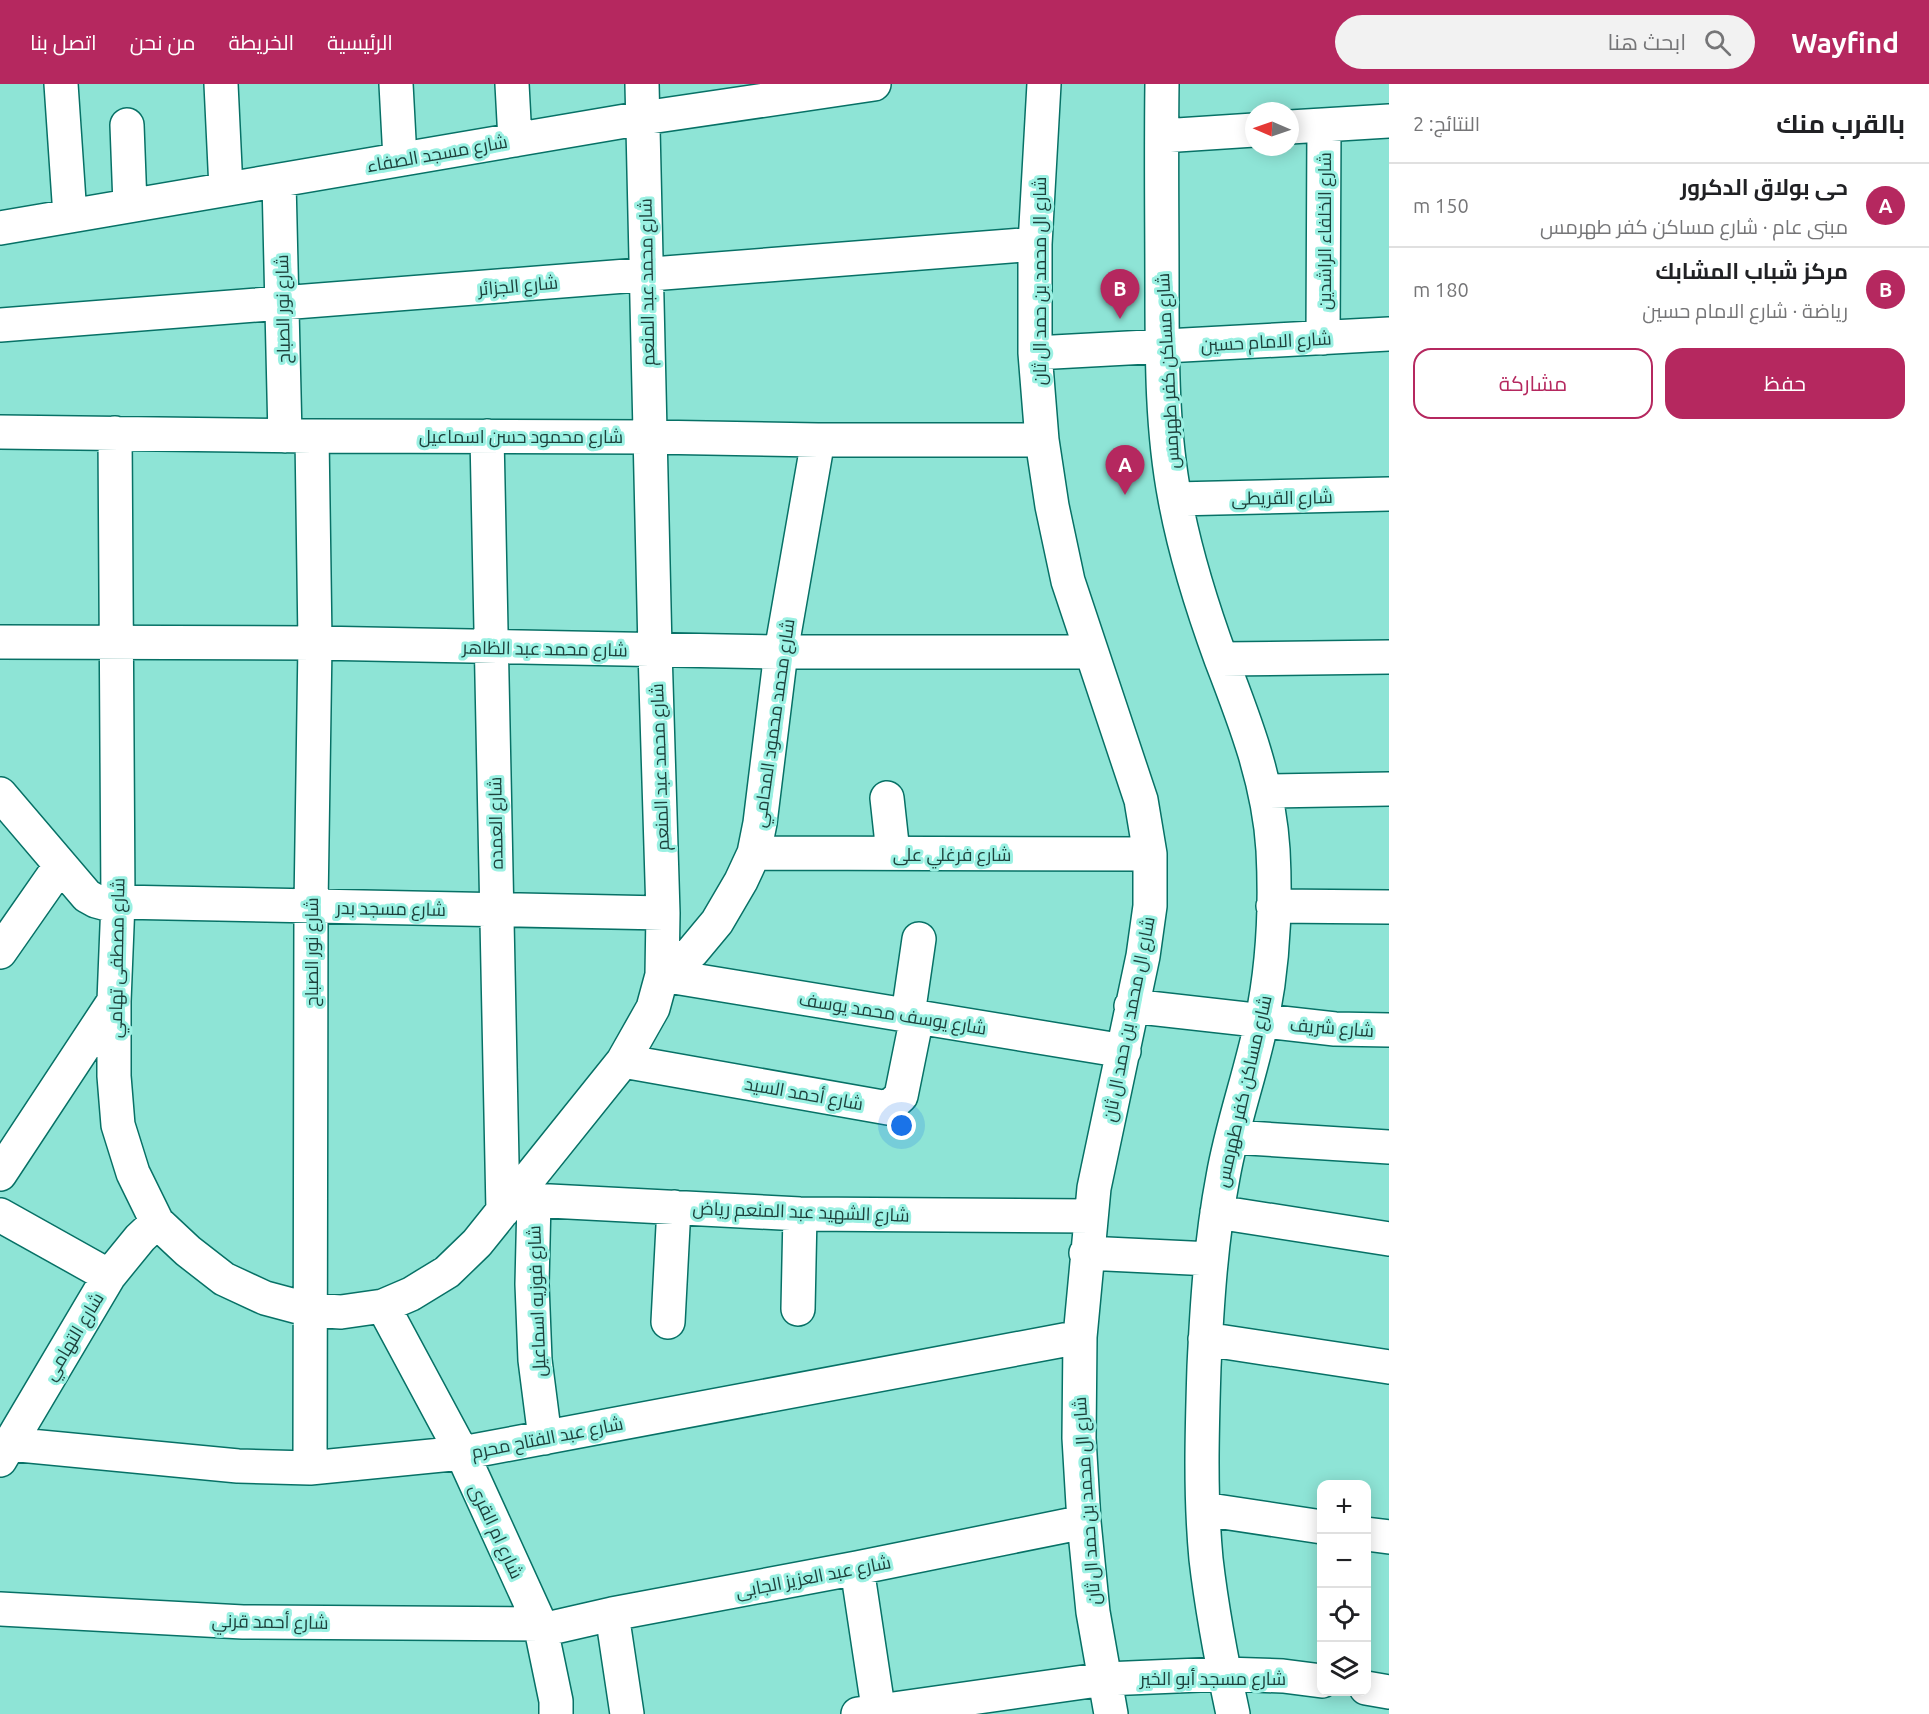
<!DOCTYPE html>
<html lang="ar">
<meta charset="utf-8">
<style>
:root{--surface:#fff;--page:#f2f2f2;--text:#202124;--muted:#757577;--line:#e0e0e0;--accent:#b5285f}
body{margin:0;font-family:Ubuntu,Cairo,sans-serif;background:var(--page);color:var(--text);direction:rtl}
.controls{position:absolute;right:18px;bottom:18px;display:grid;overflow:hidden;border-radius:12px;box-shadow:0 3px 15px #0003}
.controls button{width:54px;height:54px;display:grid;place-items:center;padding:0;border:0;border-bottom:2px solid var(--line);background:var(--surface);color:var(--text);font:30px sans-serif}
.compass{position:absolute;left:1245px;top:18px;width:54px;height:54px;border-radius:50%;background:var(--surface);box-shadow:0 3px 15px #0003;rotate:272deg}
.you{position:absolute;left:902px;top:1042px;width:21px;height:21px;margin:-15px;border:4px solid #fff;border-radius:50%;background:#1a73e8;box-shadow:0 0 0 9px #1a73e833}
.badge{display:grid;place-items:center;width:39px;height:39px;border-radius:50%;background:var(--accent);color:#fff;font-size:20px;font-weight:700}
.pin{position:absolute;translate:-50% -50px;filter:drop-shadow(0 2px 3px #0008)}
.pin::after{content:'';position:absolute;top:32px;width:21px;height:18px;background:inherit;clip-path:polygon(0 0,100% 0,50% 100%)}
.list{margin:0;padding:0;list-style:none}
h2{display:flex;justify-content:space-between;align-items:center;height:78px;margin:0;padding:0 24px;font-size:26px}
h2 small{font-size:20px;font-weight:400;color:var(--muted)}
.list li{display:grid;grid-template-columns:39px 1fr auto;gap:18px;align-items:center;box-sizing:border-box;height:84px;padding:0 24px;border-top:2px solid var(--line)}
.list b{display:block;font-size:22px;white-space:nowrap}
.list p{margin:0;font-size:20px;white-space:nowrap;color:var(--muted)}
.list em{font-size:20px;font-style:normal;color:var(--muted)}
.actions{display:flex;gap:12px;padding:18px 24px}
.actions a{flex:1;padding:14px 0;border:2px solid var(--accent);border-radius:18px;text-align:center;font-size:21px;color:var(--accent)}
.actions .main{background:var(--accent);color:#fff}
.icon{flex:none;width:33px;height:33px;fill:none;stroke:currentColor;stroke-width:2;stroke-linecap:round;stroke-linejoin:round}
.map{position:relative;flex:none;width:1389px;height:1630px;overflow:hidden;direction:ltr}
header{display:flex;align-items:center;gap:36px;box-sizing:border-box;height:84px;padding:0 30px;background:var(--accent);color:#fff}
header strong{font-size:28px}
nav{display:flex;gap:33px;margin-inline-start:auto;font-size:21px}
.search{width:420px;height:54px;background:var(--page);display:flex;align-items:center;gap:15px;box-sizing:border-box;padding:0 21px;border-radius:33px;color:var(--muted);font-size:22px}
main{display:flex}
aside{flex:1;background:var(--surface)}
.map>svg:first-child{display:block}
</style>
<header>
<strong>Wayfind</strong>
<div class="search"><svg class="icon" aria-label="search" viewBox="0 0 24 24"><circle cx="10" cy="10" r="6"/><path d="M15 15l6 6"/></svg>ابحث هنا</div>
<nav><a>الرئيسية</a><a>الخريطة</a><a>من نحن</a><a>اتصل بنا</a></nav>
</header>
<main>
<aside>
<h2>بالقرب منك<small>النتائج: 2</small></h2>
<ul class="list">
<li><span class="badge">A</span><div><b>حى بولاق الدكرور</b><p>مبنى عام · شارع مساكن كفر طهرمس</p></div><em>150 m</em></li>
<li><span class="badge">B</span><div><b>مركز شباب المشابك</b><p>رياضة · شارع الامام حسين</p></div><em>180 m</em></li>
</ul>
<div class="actions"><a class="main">حفظ</a><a>مشاركة</a></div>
</aside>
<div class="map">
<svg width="1389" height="1630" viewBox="0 0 1389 1630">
<rect width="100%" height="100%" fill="#8ee4d6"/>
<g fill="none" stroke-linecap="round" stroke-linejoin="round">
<g stroke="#077166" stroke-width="36">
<path id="minor" d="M 61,0 L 70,132
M 221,0 L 226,105
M 396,0 L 400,75
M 512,0 L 515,56
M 1044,0 L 1035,160 L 1035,269 L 1042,356 L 1052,422 L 1068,497 L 1141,716 L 1150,770 L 1150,822 L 1143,872 L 1094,1104 L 1080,1253 L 1079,1354 L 1084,1438 L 1093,1528 L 1111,1630
M 1162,0 C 1161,69 1162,139 1162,208 C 1162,276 1162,347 1175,415 C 1185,469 1202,523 1221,575 C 1245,637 1269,699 1273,766 C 1276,823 1273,884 1261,940 C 1250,992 1232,1041 1223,1093 C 1211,1156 1207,1220 1204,1283 C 1202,1347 1200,1411 1206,1475 C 1212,1527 1222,1579 1233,1630
M 127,41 L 130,121
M 1290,43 L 1389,37
M 1162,52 L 1254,46
M 279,97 L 285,352
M 0,144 L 643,34 L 874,0
M 0,241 L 1035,160
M 1323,254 L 1324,41
M 1035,269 L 1389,250
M 0,348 L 312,352 L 650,353 L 818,356 L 1042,356
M 115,349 L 118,818 L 114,917 L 114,992 L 118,1041 L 133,1089 L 157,1138 L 188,1167 L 224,1195 L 265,1214 L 310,1226 L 341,1228 L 383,1222 L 411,1210 L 447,1188 L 477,1159 L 623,977 L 653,924 L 662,891 L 663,829 L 655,566 L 642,0
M 487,352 L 503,1127
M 1175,415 L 1389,410
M 0,558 L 315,559 L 781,568 L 1091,568
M 1221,575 L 1389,573
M 1265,707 L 1389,705
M 0,710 L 87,812 L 96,817 L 107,820 L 118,818 L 663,829
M 887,714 L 893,769
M 754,769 L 1150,770
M 1273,822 L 1389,823
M 0,868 L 60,782
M 662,891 L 692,868 L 717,838 L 741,797 L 754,769 L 760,739 L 781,568 L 818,356
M 662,891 L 1124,967
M 1131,922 L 1335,945 L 1389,946
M 908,931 L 919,855
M 623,977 L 888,1024 L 901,1012 L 917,933
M 1232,1053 L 1389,1063
M 0,1090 L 114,917
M 511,1115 L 800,1130 L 1090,1132
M 534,1116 L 532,1200 L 535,1276 L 545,1354
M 1217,1128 L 1389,1155
M 0,1131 L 109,1192
M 1086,1169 L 1211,1175
M 383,1222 L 462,1369 L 540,1540 L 556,1617 L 556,1630
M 798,1225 L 800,1130
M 668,1238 L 674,1123
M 1205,1255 L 1389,1283
M 9,1360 L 238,1382 L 310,1384 L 462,1369 L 1080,1253
M 0,1376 L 109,1192 L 140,1154 L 157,1138
M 310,1384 L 311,822 L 315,559 L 312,352
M 1203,1425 L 1322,1443
M 1366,1450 L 1389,1453
M 857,1484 L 879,1630
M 0,1525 L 243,1538 L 540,1540
M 612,1530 L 627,1630
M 542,1546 L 612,1530 L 857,1484 L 1084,1438
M 1366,1604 L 1389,1608
M 858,1630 L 1105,1595 L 1224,1590 L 1283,1592 L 1322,1597"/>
</g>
<use href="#minor" stroke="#fff" stroke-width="33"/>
</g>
<g text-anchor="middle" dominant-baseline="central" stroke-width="6" stroke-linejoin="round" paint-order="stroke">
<g font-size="18" fill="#1d413c" stroke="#9bf1e3">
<text transform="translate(437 69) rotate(-10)">شارع مسجد الصفاء</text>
<text transform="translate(1324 147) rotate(-90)">شارع الخلفاء الراشدين</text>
<text transform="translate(1039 197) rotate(-90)">شارع ال محمد بن حمد ال ثان</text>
<text transform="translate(646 198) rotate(-91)">شارع محمد عبد المنعم</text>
<text transform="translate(518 201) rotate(-5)">شارع الجزائر</text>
<text transform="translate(282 225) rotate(-91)">شارع نور الصباح</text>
<text transform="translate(1266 257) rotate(-3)">شارع الامام حسين</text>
<text transform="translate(1167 287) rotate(-93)">شارع مساكن كفر طهرمس</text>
<text x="521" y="352">شارع محمود حسن اسماعيل</text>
<text transform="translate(1282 413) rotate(-1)">شارع القريطى</text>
<text transform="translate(545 564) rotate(1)">شارع محمد عبد الظاهر</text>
<text transform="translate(773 639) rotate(-82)">شارع محمد محمود المحامي</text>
<text transform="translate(659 683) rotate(-92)">شارع محمد عبد المنعم</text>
<text transform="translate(495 739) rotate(-91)">شارع العمده</text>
<text x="952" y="770">شارع فرغلي على</text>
<text transform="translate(391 824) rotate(1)">شارع مسجد بدر</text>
<text transform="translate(311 868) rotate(-90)">شارع نور الصباح</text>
<text transform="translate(116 874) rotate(-89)">شارع مصطفى تهامي</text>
<text transform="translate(893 929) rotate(9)">شارع يوسف محمد يوسف</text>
<text transform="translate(1128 935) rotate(-79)">شارع ال محمد بن حمد ال ثان</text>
<text transform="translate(1332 943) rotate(4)">شارع شريف</text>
<text transform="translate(1243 1007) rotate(-77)">شارع مساكن كفر طهرمس</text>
<text transform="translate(804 1009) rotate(10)">شارع أحمد السيد</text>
<text transform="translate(801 1127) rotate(2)">شارع الشهيد عبد المنعم رياض</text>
<text transform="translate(536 1217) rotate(-92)">شارع فوزيه اسماعيل</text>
<text transform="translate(73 1252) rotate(-59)">شارع التهامي</text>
<text transform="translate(547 1353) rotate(-11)">شارع عبد الفتاح محرم</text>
<text transform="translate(1086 1417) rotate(-94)">شارع ال محمد بن حمد ال ثان</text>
<text transform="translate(497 1447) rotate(65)">شارع ام القرى</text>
<text transform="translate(813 1492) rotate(-11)">شارع عبد العزيز الجابى</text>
<text transform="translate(270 1537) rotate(1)">شارع أحمد قرني</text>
<text x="1213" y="1594">شارع مسجد أبو الخير</text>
</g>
</g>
</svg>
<div class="controls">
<button>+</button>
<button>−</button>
<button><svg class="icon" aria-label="locate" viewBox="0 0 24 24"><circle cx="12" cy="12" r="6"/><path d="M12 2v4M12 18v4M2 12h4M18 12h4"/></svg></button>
<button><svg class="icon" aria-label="layers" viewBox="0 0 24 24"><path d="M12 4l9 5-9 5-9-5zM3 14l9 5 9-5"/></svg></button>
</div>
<svg class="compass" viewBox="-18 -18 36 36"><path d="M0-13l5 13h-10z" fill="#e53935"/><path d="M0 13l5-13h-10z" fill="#757577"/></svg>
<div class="you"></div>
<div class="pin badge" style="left:1125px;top:411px">A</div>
<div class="pin badge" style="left:1120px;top:235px">B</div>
</div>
</main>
